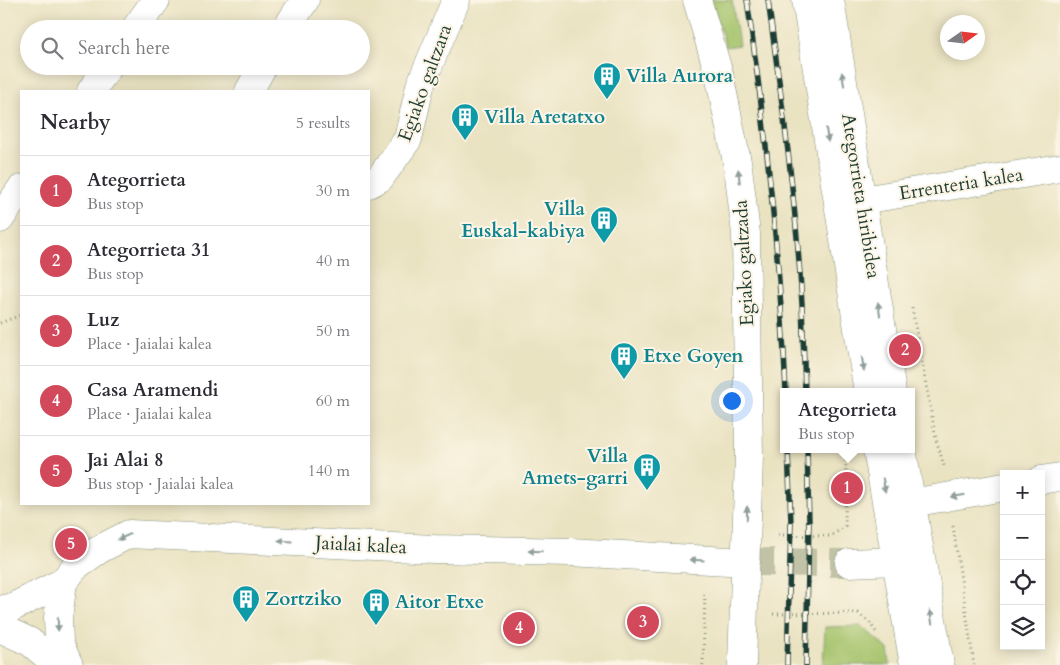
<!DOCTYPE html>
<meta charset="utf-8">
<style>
:root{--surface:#fff;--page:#f7f7f7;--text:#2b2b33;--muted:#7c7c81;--line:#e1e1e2;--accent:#d1495b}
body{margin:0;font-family:Cardo,serif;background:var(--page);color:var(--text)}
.controls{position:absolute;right:15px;bottom:15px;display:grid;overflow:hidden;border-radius:0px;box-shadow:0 2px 12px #0003}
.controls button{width:45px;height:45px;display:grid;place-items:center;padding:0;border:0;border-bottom:1px solid var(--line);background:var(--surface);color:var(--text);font:25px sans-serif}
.compass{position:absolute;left:940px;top:15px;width:45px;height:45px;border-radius:50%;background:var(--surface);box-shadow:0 2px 12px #0003;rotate:76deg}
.you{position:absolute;left:731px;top:400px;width:18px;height:18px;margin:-12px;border:4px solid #fff;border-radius:50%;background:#1a73e8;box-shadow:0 0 0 8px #1a73e833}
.badge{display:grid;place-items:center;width:32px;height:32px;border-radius:50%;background:var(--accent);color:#fff;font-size:16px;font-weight:700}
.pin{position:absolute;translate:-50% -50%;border:2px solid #fff;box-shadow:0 1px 5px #0006}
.popup{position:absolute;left:780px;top:388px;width:135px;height:65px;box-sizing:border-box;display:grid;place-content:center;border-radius:0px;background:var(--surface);filter:drop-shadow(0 1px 4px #0005);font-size:16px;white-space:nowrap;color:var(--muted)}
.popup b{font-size:19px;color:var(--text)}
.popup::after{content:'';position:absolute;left:50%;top:100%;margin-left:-10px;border:10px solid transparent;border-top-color:var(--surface)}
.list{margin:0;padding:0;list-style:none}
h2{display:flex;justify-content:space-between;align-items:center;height:65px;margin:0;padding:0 20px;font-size:21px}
h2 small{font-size:16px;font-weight:400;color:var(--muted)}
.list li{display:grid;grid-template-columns:32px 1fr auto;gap:15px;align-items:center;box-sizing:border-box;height:70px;padding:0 20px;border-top:1px solid var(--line)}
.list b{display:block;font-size:19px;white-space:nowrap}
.list p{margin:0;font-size:16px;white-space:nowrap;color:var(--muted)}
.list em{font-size:16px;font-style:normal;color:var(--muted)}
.icon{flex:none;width:28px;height:28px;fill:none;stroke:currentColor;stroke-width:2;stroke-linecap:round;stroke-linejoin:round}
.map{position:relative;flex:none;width:1060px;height:665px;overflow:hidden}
.search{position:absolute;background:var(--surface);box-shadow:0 2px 12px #0003;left:20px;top:20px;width:350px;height:55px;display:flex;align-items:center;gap:12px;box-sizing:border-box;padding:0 18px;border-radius:28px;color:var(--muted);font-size:19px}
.panel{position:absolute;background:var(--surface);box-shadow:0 2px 12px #0003;left:20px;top:90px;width:350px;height:415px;border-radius:0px}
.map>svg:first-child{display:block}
</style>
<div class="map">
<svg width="1060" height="665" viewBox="0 0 1060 665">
<rect width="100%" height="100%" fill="#fcf5e5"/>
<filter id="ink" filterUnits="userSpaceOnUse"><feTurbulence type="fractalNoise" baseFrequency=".02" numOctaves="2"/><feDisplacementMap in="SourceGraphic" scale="10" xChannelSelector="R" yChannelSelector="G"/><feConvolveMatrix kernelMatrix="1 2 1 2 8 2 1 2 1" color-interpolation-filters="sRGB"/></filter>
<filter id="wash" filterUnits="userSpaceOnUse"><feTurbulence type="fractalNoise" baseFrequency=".0096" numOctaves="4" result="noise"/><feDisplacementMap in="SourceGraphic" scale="20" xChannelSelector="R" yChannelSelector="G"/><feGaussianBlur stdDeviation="1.12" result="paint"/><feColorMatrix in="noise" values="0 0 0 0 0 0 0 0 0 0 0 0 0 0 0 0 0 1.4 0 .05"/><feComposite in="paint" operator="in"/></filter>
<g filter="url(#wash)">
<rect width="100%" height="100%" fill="#eae3c2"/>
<path fill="#a4c36b" stroke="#628050" d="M 711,0 L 732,0 L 739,45 L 726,47 Z
M 861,626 L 888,649 L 890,665 L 823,665 L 825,627 Z"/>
</g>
<g filter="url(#ink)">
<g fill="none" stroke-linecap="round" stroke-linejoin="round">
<path stroke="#c1c2a6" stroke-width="28" stroke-dasharray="28 14" stroke-linecap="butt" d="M 746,562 L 849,563"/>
<g stroke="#84907b" stroke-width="29">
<path id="minor" d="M 697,0 L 719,74 L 738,167 L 746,234 L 749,457 L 742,665
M 135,29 L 156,0
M 286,29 L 305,0
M 91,91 L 109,66
M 249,91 L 263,66
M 369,184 L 380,178 L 408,139 L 420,86 L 456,0
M 862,200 L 1060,168
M 0,219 L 21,189
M 1041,480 L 1060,477
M 894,518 L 911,503 L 1004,487
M 849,563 L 897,561 L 915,546
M 63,582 L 58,618 L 59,643 L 69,665
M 0,610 L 13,607 L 63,582 L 77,565 L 100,549 L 129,534 L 434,549 L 570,552 L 746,562
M 0,628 L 30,642 L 58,665"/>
</g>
<g stroke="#84907b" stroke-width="29">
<path id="major" d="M 806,0 L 868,392
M 830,0 L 892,392
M 877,449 L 914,665
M 902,449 L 940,665"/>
</g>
<path stroke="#84907b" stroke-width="3" stroke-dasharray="1 4" stroke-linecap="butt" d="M 912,308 L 936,439 L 944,466
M 0,323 L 21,315
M 953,526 L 974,665
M 778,535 L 831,536 L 845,526 L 846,460
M 773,614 L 858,613 L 870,623 L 876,632
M 703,665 L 705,591"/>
<use href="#minor" stroke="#fff" stroke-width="28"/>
<use href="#major" stroke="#fff" stroke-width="28"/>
<g stroke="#1f3d34" stroke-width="5.5">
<path id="rail" d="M 747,0 C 766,130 780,260 786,392
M 768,0 C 782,101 796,202 802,304 C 803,333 804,362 805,392
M 787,665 L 791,523 L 788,449
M 806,665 L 809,522 L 807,449"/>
</g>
<use href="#rail" stroke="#fcf5e5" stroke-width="4" stroke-dasharray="11" stroke-linecap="butt"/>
</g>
<defs><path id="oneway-solid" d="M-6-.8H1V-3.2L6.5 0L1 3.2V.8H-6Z" transform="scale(1.25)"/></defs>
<g fill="#8f9e9a">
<use href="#oneway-solid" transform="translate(843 79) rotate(-99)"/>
<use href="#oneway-solid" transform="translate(827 135) rotate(81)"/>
<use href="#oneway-solid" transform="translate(739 176) rotate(-97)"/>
<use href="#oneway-solid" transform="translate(879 309) rotate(-99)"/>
<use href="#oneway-solid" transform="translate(863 364) rotate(81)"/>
<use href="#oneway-solid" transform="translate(884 485) rotate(80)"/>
<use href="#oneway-solid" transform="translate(958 496) rotate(170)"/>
<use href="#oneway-solid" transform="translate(747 513) rotate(-89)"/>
<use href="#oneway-solid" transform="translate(124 537) rotate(156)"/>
<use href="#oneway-solid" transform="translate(285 541) rotate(-177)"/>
<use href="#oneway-solid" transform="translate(535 551) rotate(-179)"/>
<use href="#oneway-solid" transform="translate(697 560) rotate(-177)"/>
<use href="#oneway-solid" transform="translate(931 617) rotate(-100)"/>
<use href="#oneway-solid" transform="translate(58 624) rotate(88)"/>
</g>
</g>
<defs>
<g id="building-pin" transform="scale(1.4375)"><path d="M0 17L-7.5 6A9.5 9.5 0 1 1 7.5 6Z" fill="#0f9aa8" stroke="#fcf5e5"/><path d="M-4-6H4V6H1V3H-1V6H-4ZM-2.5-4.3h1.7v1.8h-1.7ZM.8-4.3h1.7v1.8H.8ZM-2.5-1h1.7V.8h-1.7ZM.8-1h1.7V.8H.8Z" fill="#fff"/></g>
</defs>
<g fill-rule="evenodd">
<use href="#building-pin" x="607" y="76"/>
<use href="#building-pin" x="465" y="117"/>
<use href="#building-pin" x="604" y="220"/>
<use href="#building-pin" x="624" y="356"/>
<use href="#building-pin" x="647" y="467"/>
<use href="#building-pin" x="246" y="599"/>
<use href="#building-pin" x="376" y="602"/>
</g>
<g text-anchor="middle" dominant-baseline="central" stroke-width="4" stroke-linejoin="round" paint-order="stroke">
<g font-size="19" font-weight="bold" fill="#0d838f" stroke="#fcf5e5" text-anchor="start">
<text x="626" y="76">Villa Aurora</text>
<text x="484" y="117">Villa Aretatxo</text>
<text x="585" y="209" text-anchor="end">Villa<tspan x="585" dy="22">Euskal-kabiya</tspan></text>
<text x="643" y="356">Etxe Goyen</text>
<text x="628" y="456" text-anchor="end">Villa<tspan x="628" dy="22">Amets-garri</tspan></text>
<text x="265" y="599">Zortziko</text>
<text x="395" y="602">Aitor Etxe</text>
</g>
<g font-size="19" fill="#1f3d34" stroke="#fcf5e5">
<text transform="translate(425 83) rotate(-70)">Egiako galtzara</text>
<text transform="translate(961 184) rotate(-9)">Errenteria kalea</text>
<text transform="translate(861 196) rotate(81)">Ategorrieta hiribidea</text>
<text transform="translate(744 263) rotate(-93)">Egiako galtzada</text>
<text transform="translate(361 545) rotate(3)">Jaialai kalea</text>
</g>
</g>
</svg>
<div class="controls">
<button>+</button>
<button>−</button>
<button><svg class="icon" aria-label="locate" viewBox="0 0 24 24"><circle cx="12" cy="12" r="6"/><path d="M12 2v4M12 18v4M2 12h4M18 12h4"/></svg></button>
<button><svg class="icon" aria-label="layers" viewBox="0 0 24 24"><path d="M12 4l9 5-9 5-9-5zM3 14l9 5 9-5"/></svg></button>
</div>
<svg class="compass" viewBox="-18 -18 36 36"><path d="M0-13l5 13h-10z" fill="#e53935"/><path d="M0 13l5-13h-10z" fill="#7c7c81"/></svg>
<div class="you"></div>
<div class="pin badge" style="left:847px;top:488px">1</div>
<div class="popup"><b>Ategorrieta</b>Bus stop</div>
<div class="pin badge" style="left:905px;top:350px">2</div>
<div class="pin badge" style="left:643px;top:622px">3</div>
<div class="pin badge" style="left:519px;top:628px">4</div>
<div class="pin badge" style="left:71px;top:544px">5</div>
<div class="search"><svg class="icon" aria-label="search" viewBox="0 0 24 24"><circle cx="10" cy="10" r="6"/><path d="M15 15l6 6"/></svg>Search here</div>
<section class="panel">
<h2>Nearby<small>5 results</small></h2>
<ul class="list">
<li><span class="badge">1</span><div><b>Ategorrieta</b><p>Bus stop</p></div><em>30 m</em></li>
<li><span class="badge">2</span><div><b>Ategorrieta 31</b><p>Bus stop</p></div><em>40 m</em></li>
<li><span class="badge">3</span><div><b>Luz</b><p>Place · Jaialai kalea</p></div><em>50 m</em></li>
<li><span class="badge">4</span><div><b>Casa Aramendi</b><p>Place · Jaialai kalea</p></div><em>60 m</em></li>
<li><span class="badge">5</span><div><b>Jai Alai 8</b><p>Bus stop · Jaialai kalea</p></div><em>140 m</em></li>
</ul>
</section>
</div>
